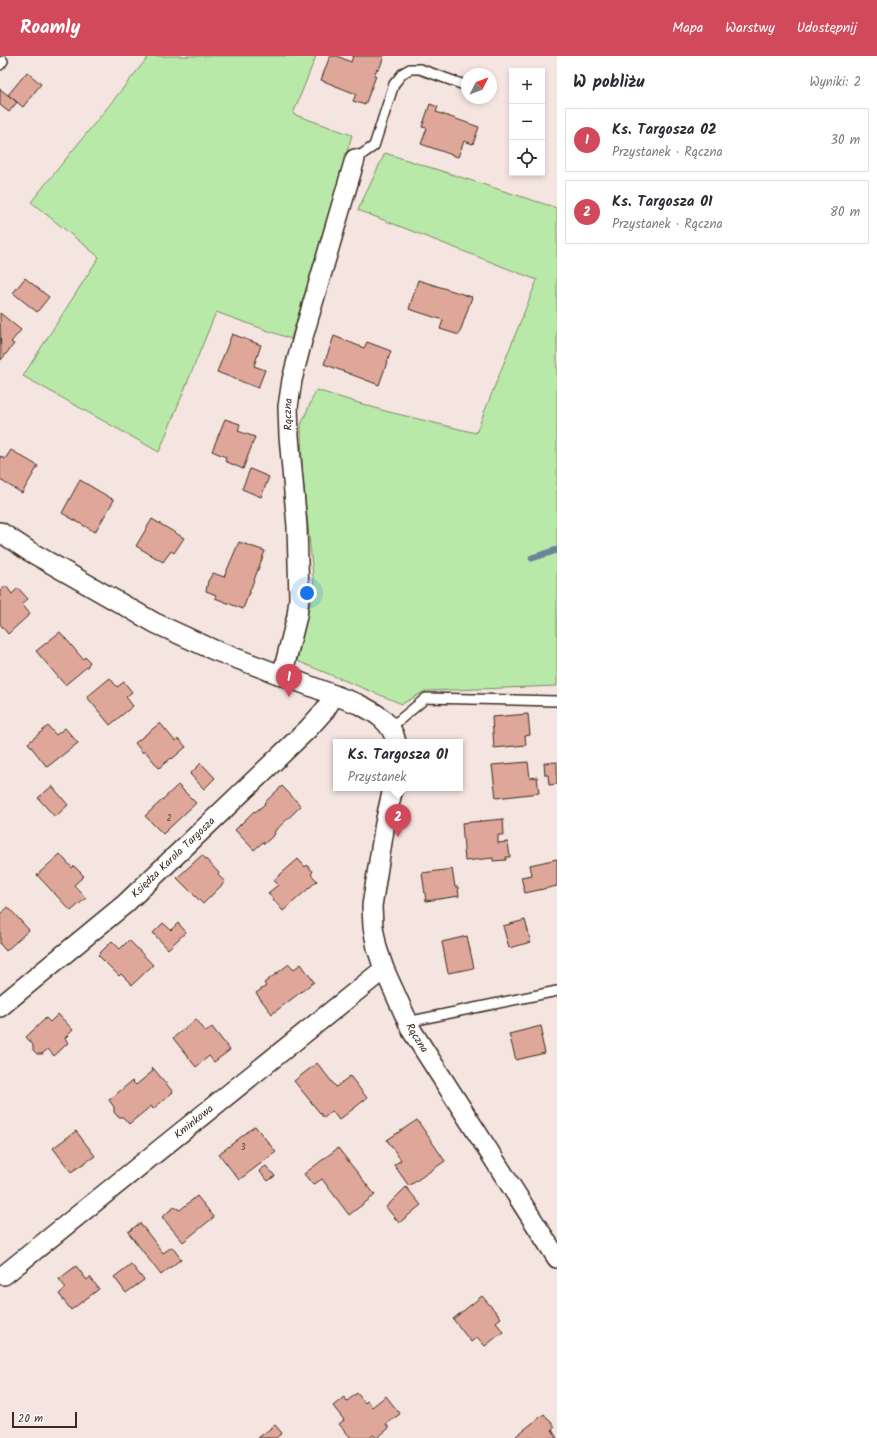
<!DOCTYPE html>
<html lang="pl">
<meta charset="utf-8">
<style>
:root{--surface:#fff;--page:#f7f7f7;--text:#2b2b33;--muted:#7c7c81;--line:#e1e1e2;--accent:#d1495b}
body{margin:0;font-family:Kalam,sans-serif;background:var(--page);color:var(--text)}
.controls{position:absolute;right:12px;top:12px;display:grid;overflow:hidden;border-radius:0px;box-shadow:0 2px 6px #0003}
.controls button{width:36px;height:36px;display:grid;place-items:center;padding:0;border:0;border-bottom:1px solid var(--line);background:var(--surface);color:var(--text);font:20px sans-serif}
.compass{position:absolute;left:461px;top:12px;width:36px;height:36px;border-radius:50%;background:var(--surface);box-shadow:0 2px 6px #0003;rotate:48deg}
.scale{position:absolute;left:12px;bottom:10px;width:65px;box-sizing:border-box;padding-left:4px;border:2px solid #3b2a1e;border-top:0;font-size:11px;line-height:14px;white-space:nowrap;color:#3b2a1e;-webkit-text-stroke:3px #fff;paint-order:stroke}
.you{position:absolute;left:307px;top:537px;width:14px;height:14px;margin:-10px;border:3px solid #fff;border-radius:50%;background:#1a73e8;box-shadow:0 0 0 6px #1a73e833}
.badge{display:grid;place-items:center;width:26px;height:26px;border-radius:50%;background:var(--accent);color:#fff;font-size:13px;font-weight:700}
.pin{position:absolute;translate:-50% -33px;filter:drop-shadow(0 1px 2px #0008)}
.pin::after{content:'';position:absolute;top:21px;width:14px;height:12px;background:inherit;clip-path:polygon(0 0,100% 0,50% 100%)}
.popup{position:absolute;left:333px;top:683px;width:130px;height:52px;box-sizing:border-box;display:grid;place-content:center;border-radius:0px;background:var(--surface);filter:drop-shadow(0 1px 3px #0005);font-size:13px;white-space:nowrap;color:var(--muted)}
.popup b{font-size:15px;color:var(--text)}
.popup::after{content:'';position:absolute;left:50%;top:100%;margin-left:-8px;border:8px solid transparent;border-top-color:var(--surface)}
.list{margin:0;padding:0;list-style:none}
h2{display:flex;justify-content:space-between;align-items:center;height:52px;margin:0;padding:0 16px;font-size:17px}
h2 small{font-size:13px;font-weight:400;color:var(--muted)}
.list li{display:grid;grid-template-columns:26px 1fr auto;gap:12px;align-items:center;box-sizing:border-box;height:64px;margin:0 8px 8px;padding:0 8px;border:1px solid var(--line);border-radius:0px}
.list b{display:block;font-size:15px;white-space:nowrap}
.list p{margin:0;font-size:13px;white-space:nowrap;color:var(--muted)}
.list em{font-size:13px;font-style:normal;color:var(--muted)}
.icon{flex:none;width:22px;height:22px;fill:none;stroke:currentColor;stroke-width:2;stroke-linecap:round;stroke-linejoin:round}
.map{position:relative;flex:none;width:557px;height:1382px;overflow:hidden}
header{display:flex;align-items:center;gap:24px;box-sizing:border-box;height:56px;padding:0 20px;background:var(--accent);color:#fff}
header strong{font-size:19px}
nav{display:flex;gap:22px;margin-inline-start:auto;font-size:14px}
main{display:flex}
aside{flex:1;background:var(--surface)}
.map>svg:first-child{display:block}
</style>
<header>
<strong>Roamly</strong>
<nav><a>Mapa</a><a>Warstwy</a><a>Udostępnij</a></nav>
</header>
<main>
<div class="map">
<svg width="557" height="1382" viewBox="0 0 557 1382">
<rect width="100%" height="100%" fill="#f5e5e1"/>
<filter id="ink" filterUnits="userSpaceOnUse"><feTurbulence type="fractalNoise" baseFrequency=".025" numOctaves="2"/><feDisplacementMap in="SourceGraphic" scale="8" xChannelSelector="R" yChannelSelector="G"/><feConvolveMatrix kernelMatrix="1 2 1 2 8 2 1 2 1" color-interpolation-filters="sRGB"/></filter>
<g filter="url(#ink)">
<path fill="#b9e9a8" stroke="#7a8a63" d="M 149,0 L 316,0 L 293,58 L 352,79 L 291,283 L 216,256 L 159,396 L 23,320 L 99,201 L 31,146 Z
M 385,97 L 557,152 L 557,630 L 425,635 L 402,648 L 297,605 L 314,529 L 302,412 L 301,369 L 316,334 L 385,355 L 476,377 L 537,224 L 358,154 Z"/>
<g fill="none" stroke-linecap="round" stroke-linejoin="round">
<path stroke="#6a8497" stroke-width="7" d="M 532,502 L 557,494"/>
</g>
<path fill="#dfa79a" stroke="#3b2a1e" d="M 330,0 L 337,0 L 351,6 L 353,0 L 384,0 L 379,14 L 377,13 L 374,19 L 376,20 L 365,49 L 353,45 L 356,38 L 321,24 Z
M 27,16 L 41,28 L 23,51 L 8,39 Z
M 0,33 L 17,46 L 9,56 L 0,49 Z
M 430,48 L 438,51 L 436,56 L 479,71 L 473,88 L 464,85 L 458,101 L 421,88 L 427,72 L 422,71 Z
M 25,222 L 49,241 L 37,256 L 13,237 Z
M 418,224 L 472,241 L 459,279 L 440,273 L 443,264 L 409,253 Z
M 0,257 L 21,274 L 11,286 L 14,288 L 1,304 Z
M 232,278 L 261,289 L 254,310 L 265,314 L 258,332 L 217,316 Z
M 334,280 L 364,292 L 367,286 L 391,295 L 379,329 L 324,308 Z
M 225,363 L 240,368 L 238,375 L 255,381 L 243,413 L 225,405 L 226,401 L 212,395 Z
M 11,394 L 38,410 L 22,437 L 0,424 L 0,400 L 5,403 Z
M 250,413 L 269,421 L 261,441 L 242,433 Z
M 80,424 L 114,444 L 95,476 L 62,457 Z
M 152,463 L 184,482 L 174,497 L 171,495 L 163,506 L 136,490 Z
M 239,486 L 265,495 L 243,553 L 215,542 L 216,539 L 206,535 L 208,525 L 213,517 L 224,521 Z
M 6,530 L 12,538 L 18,532 L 28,543 L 22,548 L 30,558 L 8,578 L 0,568 L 0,535 Z
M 60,576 L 83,603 L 85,601 L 90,606 L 88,609 L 88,610 L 65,629 L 36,595 Z
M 110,622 L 117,631 L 124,626 L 132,636 L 126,641 L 133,650 L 110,669 L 87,641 Z
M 528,658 L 530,679 L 525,680 L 526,689 L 494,692 L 492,661 Z
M 160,667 L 175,685 L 179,683 L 186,691 L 172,703 L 171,702 L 159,712 L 145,695 L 143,697 L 135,687 Z
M 48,670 L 56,679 L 65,672 L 78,687 L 47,711 L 28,687 Z
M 528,706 L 530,722 L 537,721 L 539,737 L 496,742 L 492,709 Z
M 557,706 L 557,728 L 549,729 L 548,719 L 545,719 L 544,707 Z
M 201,707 L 215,722 L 204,733 L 190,718 Z
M 178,729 L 196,747 L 163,778 L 145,760 Z
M 52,730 L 68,749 L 55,761 L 38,742 Z
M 282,730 L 301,750 L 274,776 L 275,778 L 264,788 L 263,786 L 254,794 L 235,774 L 254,755 L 255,756 L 265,748 L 264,747 Z
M 503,763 L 504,779 L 498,779 L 498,787 L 508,786 L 510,801 L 506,801 L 506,804 L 493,805 L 493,802 L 465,805 L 462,767 Z
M 60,798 L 72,812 L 74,810 L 84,820 L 74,829 L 86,842 L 71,855 L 37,819 Z
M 202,799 L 219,817 L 218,819 L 225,826 L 203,848 L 177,822 Z
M 298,803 L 305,811 L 307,809 L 313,816 L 311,818 L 317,825 L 283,855 L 268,837 L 278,829 L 274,824 Z
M 557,803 L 557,830 L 525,837 L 521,821 L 532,819 L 530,809 Z
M 452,813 L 455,831 L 458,831 L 459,840 L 426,845 L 422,817 Z
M 8,851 L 29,874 L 6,895 L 0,888 L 0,858 Z
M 525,864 L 531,886 L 509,892 L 503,870 Z
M 163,867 L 171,874 L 178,867 L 186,876 L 168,893 L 153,877 Z
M 467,880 L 474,912 L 448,917 L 442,886 Z
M 129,884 L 153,909 L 132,929 L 121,918 L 119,920 L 98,899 L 112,885 L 120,893 Z
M 289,908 L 294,913 L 301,908 L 314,926 L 272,958 L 256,937 L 266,930 L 264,927 Z
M 58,958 L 73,974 L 65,982 L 68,987 L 54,1000 L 48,993 L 42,998 L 37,998 L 33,994 L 33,989 L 26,981 L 46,962 L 50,966 Z
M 196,963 L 206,976 L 212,971 L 230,994 L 214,1006 L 209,1000 L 196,1011 L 173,982 Z
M 541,970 L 543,980 L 541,980 L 545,997 L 516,1004 L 509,978 Z
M 317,1007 L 336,1031 L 350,1020 L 367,1042 L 339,1064 L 332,1055 L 324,1062 L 294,1025 Z
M 153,1012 L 173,1036 L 153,1053 L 151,1050 L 129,1068 L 123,1061 L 118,1061 L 114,1056 L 114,1051 L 109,1044 L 132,1025 L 136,1029 L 153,1015 L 152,1013 Z
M 417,1064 L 445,1105 L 409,1130 L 394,1109 L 401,1104 L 387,1084 Z
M 255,1070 L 276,1096 L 239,1124 L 219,1098 Z
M 76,1075 L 95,1100 L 71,1116 L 53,1092 Z
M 338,1092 L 375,1139 L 349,1159 L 322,1123 L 313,1129 L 304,1118 Z
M 266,1110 L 275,1120 L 268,1125 L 259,1115 Z
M 406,1131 L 421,1149 L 399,1167 L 386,1151 Z
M 197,1140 L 214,1161 L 183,1186 L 162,1161 L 174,1151 L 180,1154 Z
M 140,1167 L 163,1197 L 172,1191 L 181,1203 L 161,1219 L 128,1176 Z
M 131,1208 L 144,1224 L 126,1237 L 114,1221 Z
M 76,1210 L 87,1224 L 90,1221 L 99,1233 L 71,1254 L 59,1238 L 66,1232 L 59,1223 Z
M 482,1240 L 501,1262 L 496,1266 L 503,1276 L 485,1290 L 477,1281 L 471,1286 L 453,1263 Z
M 357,1337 L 365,1347 L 367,1345 L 372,1351 L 386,1340 L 400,1358 L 386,1368 L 389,1372 L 377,1382 L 373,1379 L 370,1382 L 351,1382 L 339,1368 L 344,1364 L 333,1350 L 344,1341 L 347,1345 Z
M 544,1358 L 555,1371 L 552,1374 L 557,1382 L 518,1382 L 516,1380 Z
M 275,1369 L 282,1377 L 276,1382 L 258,1382 Z"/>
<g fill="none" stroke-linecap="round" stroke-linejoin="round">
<g stroke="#3b2a1e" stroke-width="12">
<path id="service" d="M 0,9 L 3,5
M 355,103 L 374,90 L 394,28 L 403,17 L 410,13 L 420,13 L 467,30
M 391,671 L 426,642 L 557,645
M 407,966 L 557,935"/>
</g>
<g stroke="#3b2a1e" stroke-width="22">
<g id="minor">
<path d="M 0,476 L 29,495 L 155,567 L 214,594 L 358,648 C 375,656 392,666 396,686"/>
<path id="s1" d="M 282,620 L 297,560 L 299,542 L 297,470 L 289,380 L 288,351 L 292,324 L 303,281 L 355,103"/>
<path id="s2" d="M 393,732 L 385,767 L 372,850 L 373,871 L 377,892 L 384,913 L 412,975 L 557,1202"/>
<path id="s3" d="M 0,951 L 125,848 L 308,673 L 325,654 L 334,639"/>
<path id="s4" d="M 4,1219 L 384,913"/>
</g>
</g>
<use href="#service" stroke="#fff" stroke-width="9"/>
<use href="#minor" stroke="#fff" stroke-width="19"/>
</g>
</g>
<g text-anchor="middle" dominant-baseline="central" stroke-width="3" stroke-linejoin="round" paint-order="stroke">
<g font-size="9" fill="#64493d">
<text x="169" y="762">2</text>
<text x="243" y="1091">3</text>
</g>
<g font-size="11" fill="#3b2a1e" stroke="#fff">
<text stroke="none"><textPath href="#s1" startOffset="264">Rączna</textPath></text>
<text stroke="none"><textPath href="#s3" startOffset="229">Księdza Karola Targosza</textPath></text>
<text stroke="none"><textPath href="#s2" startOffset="261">Rączna</textPath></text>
<text stroke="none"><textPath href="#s4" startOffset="244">Kminkowa</textPath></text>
</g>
</g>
</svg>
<div class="controls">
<button>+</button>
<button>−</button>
<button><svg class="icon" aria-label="locate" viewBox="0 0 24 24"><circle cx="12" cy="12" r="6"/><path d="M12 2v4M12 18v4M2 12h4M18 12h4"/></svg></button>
</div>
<svg class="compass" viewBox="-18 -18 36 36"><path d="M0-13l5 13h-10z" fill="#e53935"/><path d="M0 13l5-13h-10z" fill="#7c7c81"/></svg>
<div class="scale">20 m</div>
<div class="you"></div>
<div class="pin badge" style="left:289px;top:641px">1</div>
<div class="pin badge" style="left:398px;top:781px">2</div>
<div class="popup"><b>Ks. Targosza 01</b>Przystanek</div>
</div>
<aside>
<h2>W pobliżu<small>Wyniki: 2</small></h2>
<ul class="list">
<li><span class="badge">1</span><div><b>Ks. Targosza 02</b><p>Przystanek · Rączna</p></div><em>30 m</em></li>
<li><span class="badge">2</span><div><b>Ks. Targosza 01</b><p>Przystanek · Rączna</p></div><em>80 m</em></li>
</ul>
</aside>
</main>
